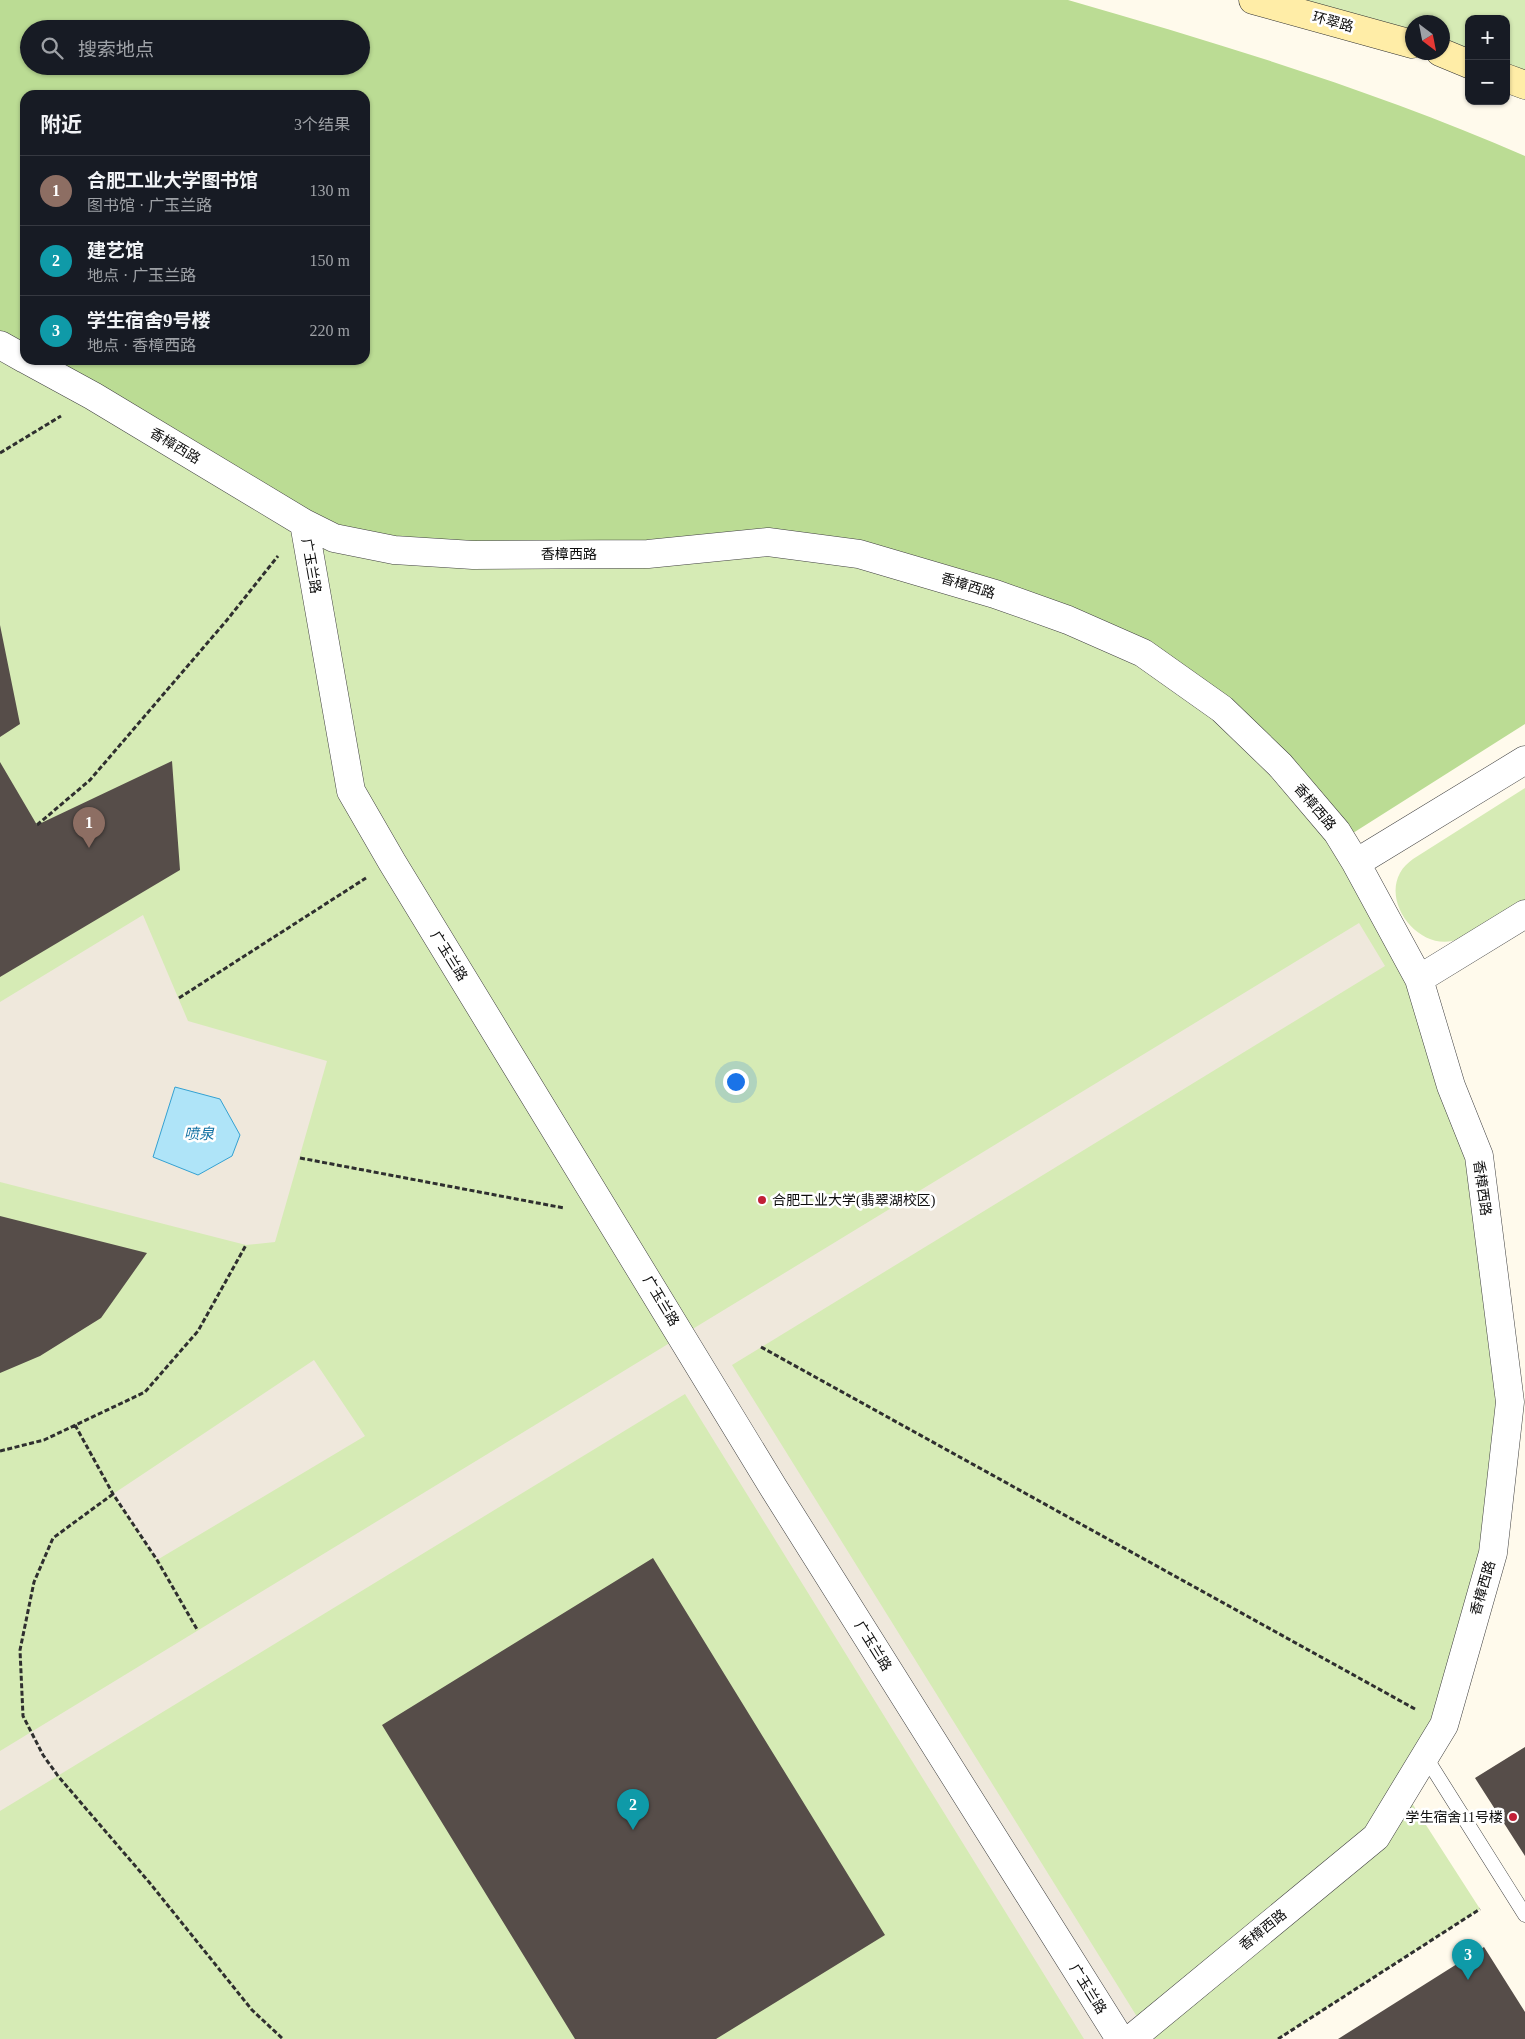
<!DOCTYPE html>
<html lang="zh">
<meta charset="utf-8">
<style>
:root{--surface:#171b24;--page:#242831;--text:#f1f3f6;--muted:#9ea1a6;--line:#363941;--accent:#7c3aed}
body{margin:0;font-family:"Times New Roman","Noto Sans SC",serif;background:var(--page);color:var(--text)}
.controls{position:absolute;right:15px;top:15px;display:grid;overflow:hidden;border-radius:10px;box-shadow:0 1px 4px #0004}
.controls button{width:45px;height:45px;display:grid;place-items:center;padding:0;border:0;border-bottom:1px solid var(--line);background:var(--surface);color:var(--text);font:25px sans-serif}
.compass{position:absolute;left:1405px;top:15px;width:45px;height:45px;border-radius:50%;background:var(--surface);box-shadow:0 1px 4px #0004;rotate:148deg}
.you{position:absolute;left:735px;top:1081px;width:18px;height:18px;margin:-12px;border:4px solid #fff;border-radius:50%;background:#1a73e8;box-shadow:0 0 0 8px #1a73e833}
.badge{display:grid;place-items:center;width:32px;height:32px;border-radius:50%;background:var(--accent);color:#fff;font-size:16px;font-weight:700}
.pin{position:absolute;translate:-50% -41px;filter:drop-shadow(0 1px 2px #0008)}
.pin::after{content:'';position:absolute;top:26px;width:18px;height:15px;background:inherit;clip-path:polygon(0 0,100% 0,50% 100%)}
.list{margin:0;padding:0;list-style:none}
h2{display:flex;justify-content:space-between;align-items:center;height:65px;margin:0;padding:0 20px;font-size:21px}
h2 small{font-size:16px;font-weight:400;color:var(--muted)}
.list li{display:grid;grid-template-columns:32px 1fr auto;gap:15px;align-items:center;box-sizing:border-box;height:70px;padding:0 20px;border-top:1px solid var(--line)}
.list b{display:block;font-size:19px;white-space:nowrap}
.list p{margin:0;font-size:16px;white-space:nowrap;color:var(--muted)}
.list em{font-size:16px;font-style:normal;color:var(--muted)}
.icon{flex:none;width:28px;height:28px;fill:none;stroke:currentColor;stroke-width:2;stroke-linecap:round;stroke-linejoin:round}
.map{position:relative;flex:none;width:1525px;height:2039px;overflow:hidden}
.search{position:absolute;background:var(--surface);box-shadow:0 1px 4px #0004;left:20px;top:20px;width:350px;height:55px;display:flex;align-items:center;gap:12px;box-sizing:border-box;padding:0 18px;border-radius:28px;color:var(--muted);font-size:19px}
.panel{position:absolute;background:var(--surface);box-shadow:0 1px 4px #0004;left:20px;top:90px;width:350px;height:275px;border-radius:15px}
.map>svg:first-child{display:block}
</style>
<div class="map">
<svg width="1525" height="2039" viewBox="0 0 1525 2039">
<rect width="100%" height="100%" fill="#fffaec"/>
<path fill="#d6ebb5" d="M 1253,0 L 1525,0 L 1525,85 L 1506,78 L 1506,19 L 1469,19 L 1469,64 L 1442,52 L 1442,22 L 1412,22 L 1412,44 Z
M 0,345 L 25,359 L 768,542 L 1068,620 L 1222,709 L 1356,863 L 1479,1156 L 1510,1402 L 1493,1553 L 1408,1797 L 1480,1909 L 1278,2039 L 0,2039 Z
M 1525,788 L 1525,900 C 1503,914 1478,936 1452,941 C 1418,948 1383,904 1400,873 C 1403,867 1408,863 1413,859 Z"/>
<path fill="#bbdc94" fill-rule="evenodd" d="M 0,0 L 1068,0 C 1221,44 1379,92 1525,156 L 1525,724 L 1342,840 L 1143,653 L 859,554 L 648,554 L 334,538 L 27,360 L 365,360 L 365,95 L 25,95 L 25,359 L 0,345 ZM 29,29 L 361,29 L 361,66 L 29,66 Z"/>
<path fill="#efe8dc" d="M 143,915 L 188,1021 L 327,1061 L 275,1242 L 246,1245 L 0,1182 L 0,1002 Z
M 1359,923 L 1385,966 L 732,1365 L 1144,2028 L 1131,2039 L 1084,2039 L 685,1394 L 0,1811 L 0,1751 Z
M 314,1360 L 365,1436 L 157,1560 L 113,1494 Z"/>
<path fill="#afe4f8" stroke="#34a1d2" d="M 175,1087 L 220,1099 L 240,1135 L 232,1156 L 198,1175 L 153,1157 Z"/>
<path fill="#564d49" d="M 0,625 L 20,724 L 0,737 Z
M 172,761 L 180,870 L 0,977 L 0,762 L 37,825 Z
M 0,1216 L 147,1253 L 101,1318 L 40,1356 L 0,1373 Z
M 653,1558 L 885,1935 L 716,2039 L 575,2039 L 382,1725 Z
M 1525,1747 L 1525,1856 L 1475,1778 Z
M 1484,1947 L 1525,2012 L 1525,2039 L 1338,2039 Z"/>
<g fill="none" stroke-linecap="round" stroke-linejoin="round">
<g stroke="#404040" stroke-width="15">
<path id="lane" d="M 1425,1756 L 1525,1915"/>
</g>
<g stroke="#404040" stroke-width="29">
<path id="street" d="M 0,345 L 25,359
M 27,360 L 93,396 L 304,523 L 334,538 L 394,550 L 473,555 L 648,554 L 768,542 L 859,554 L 995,594 L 1068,620 L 1143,653 L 1222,709 L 1280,765 L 1337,832 L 1356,863 L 1419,979 L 1451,1086 L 1479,1156 L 1510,1402 L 1493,1553 L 1444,1725 L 1376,1837 L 1131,2039
M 304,523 L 351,791 L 392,862 L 773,1487 L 1120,2039
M 1356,863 L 1525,760
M 1419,979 L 1525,914"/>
</g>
<g stroke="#2f2f2f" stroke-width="29">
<path id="secondary" d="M 1253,0 L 1412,44
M 1440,52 L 1469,64
M 1506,78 L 1525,85"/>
</g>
<path stroke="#2f2f2f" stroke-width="3" stroke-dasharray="5 2.5" stroke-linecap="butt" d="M 0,453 L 61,416
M 37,825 L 90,780 L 227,620 L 278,556
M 179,998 L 366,878
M 300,1158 L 564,1208
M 761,1347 L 1415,1709
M 75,1425 L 113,1494 L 157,1560 L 198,1631
M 0,1451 L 44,1440 L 145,1392 L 198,1331 L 246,1245
M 113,1494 L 53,1538 L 34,1582 L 20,1650 L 23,1716 L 43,1755 L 58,1776 L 149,1882 L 252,2010 L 283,2039
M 1278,2039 L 1480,1909"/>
<use href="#lane" stroke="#fff" stroke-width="14"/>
<use href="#street" stroke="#fff" stroke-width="28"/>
<use href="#secondary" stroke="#ffeda7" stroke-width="28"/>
</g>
<g fill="#c12037" stroke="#fff" stroke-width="2">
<circle cx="762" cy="1200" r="5"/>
<circle cx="1513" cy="1817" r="5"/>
</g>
<g text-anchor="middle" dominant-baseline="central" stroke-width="5" stroke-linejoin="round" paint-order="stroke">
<g font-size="14" fill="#0d0d0d" stroke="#fff">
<text transform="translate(1333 22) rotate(15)">环翠路</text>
<text transform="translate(175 446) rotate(31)">香樟西路</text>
<text x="569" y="554">香樟西路</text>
<text transform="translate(311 566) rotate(80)">广玉兰路</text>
<text transform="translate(968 586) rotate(17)">香樟西路</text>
<text transform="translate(1315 807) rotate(50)">香樟西路</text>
<text transform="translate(449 956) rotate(58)">广玉兰路</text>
<text transform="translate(1482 1188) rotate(82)">香樟西路</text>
<text transform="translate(661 1301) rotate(59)">广玉兰路</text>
<text transform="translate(1483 1588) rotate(-74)">香樟西路</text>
<text transform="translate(873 1646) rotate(58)">广玉兰路</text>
<text transform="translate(1263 1930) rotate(-39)">香樟西路</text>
<text transform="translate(1088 1989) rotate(58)">广玉兰路</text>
</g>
<g font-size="14" fill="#0d0d0d" stroke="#fff" text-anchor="start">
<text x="772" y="1200">合肥工业大学(翡翠湖校区)</text>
<text x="1503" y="1817" text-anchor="end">学生宿舍11号楼</text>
</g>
<g font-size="15" font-style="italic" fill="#1271a3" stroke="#fff">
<text x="199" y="1134">喷泉</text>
</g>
</g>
</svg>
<div class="controls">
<button>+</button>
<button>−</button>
</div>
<svg class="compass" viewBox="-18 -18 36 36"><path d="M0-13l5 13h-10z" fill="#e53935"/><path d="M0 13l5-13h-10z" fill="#9ea1a6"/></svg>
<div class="you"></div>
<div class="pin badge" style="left:89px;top:848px;background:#8d6e63">1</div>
<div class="pin badge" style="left:633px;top:1830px;background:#0f9aa8">2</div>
<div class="pin badge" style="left:1468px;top:1980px;background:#0f9aa8">3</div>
<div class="search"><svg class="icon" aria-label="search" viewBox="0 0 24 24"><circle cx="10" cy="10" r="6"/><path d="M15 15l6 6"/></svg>搜索地点</div>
<section class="panel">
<h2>附近<small>3个结果</small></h2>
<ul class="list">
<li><span class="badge" style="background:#8d6e63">1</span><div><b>合肥工业大学图书馆</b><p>图书馆 · 广玉兰路</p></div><em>130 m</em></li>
<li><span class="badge" style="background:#0f9aa8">2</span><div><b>建艺馆</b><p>地点 · 广玉兰路</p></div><em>150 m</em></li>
<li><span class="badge" style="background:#0f9aa8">3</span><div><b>学生宿舍9号楼</b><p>地点 · 香樟西路</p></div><em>220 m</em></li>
</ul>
</section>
</div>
